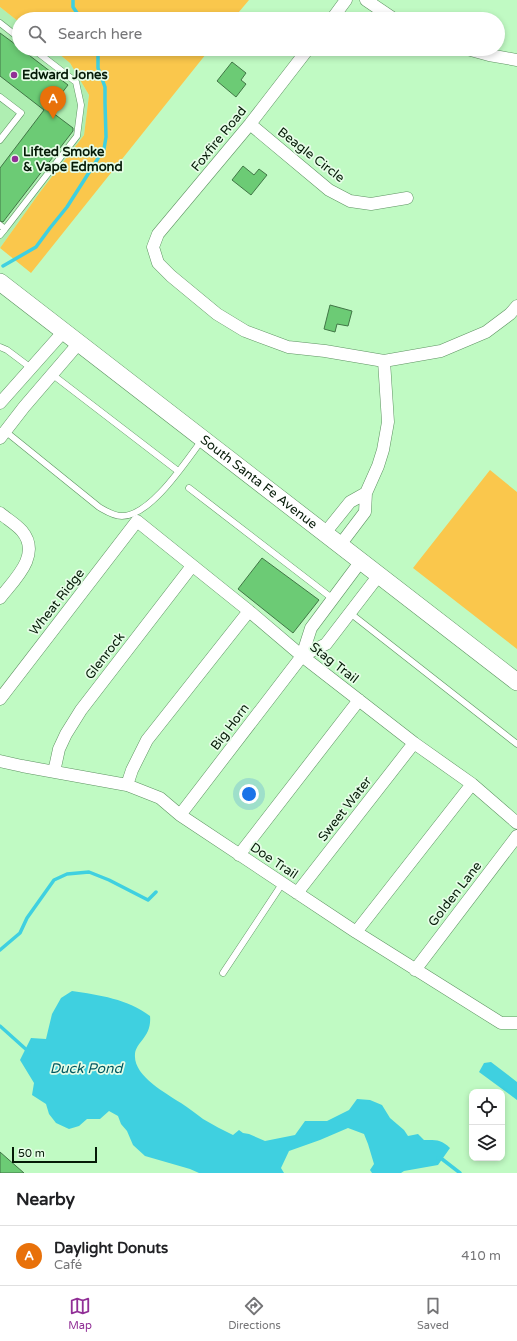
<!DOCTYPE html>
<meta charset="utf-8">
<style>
:root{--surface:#fff;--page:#f2f2f2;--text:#202124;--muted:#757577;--line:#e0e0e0;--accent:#912f96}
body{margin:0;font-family:"Varela Round",sans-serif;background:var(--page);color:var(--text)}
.controls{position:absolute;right:12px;bottom:12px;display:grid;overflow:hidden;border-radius:8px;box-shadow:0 2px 6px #0003}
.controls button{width:36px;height:36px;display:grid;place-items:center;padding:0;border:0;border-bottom:1px solid var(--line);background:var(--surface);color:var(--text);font:20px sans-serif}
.scale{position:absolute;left:12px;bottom:10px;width:85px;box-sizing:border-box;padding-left:4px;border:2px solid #051a07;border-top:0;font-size:11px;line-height:14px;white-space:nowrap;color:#051a07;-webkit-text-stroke:3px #e6fde7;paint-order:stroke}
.you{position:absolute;left:249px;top:794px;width:14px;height:14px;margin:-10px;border:3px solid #fff;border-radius:50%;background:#1a73e8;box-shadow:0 0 0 6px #1a73e833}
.badge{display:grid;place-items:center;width:26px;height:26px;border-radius:50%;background:var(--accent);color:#fff;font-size:13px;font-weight:700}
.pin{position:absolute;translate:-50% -33px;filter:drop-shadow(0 1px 2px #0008)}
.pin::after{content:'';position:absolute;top:21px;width:14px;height:12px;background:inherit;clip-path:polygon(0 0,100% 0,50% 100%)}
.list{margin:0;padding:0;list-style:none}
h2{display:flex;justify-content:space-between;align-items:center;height:52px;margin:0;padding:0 16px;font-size:17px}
h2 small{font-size:13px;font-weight:400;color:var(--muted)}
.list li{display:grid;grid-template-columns:26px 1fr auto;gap:12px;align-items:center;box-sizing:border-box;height:60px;padding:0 16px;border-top:1px solid var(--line)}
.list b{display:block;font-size:15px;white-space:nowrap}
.list p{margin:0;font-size:13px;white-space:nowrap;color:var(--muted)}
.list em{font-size:13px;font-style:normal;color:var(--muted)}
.icon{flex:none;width:22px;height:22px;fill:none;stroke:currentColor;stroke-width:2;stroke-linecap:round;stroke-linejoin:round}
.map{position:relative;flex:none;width:517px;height:1173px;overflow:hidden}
.search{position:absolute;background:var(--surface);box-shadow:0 2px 6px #0003;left:12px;right:12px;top:12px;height:44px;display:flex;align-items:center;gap:10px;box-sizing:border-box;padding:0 14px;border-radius:22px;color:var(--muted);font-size:15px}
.sheet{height:112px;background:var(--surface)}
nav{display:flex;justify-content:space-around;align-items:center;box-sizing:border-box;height:56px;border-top:1px solid var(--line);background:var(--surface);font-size:11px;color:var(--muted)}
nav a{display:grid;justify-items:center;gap:2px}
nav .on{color:var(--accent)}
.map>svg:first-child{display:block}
</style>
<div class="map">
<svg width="517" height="1173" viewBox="0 0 517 1173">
<rect width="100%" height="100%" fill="#c0fac3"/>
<path fill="#afeeb2" d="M 0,7 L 19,22 L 19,49 L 53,49 L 70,63 L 89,95 L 84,135 L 40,192 L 0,248 Z"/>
<path fill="#fac74c" d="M 0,0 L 249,0 L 233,19 L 19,19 L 19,22 L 0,7 Z
M 53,49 L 210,49 L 31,273 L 0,248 L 40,192 L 84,135 L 89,95 L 70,63 Z
M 490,470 L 517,492 L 517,649 L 413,568 Z"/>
<path fill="#3fd0e0" d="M 72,991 C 99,995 128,999 150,1016 C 152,1037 136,1042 135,1054 C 133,1076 166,1093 181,1103 C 189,1108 196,1114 203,1119 C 213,1125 223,1130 233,1135 L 239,1130 L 243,1133 L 249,1134 L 265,1141 L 295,1135 L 305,1121 L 327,1121 L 349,1110 L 357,1099 L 370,1100 L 382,1105 L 390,1118 L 404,1130 L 408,1136 L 418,1134 L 424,1140 C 435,1140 441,1139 450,1148 L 438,1165 L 404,1171 L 401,1173 L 372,1173 L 370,1170 L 374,1164 L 368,1144 L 364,1134 L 348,1128 L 320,1140 L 289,1151 L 281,1168 L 284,1173 L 199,1173 L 190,1169 L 145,1156 L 133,1145 L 127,1131 L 121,1124 L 118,1116 L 109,1111 L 100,1119 L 87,1119 L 79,1126 L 69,1129 L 56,1123 L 49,1114 L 46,1104 L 32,1095 L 34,1083 L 20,1060 L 31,1038 L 46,1039 L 52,1014 L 61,998 Z
M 491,1062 L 517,1082 L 517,1100 L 479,1072 L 484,1063 Z"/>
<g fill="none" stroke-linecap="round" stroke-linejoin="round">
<path stroke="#3fd0e0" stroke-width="3.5" d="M 73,0 L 73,7 L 81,19
M 3,266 L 36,247 L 50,228 L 67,207 L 104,149 L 106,137 L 105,103 L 105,87 L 98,68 L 98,49
M 0,950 L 20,933 L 27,918 L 54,880 L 67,874 L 89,872 L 109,880 L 148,900 L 156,892
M 0,1026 L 29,1052
M 438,1158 L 442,1159 L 460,1173"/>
</g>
<path fill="#6ccb75" stroke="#417646" d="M 0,33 L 19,47 L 19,49 L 21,49 L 68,85 L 49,110 L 73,128 L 73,131 L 3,222 L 0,221 L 0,168 L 44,110 L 0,76 Z
M 232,62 L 246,73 L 241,80 L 246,84 L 236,97 L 217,81 Z
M 243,166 L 254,175 L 259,169 L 267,175 L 251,195 L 232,180 Z
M 330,305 L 352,311 L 348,326 L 337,324 L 335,332 L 324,329 Z
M 262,558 L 319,600 L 293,633 L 238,589 Z
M 0,1152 L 24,1173 L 0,1173 Z"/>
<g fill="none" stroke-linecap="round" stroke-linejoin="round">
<g stroke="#5e9362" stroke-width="7">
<path id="lane" d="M 0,23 L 19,38
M 0,97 L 21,113 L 0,140
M 0,225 L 5,229 L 0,235
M 5,229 L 77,136 L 81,105 L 76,82 L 33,49
M 0,347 L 7,350 L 31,368
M 53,375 L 178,471
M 5,431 L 99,507 C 106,511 113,516 122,516 C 151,516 186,461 202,440
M 189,488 L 333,599
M 350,613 L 517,744
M 223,973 L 282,884"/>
</g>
<g stroke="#5e9362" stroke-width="13">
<path id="street" d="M 366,0 L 394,19
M 332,19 L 346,0
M 308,49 L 250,124 L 158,234 L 153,247 L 158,263 L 171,276 L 217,314 L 245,331 L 288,347 L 325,351 L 384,361 L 441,351 L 486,332 L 510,314 L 517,306
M 467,49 L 489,55 L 517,60
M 250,124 L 329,190 L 350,201 L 371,204 L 407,198
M 0,403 L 64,331
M 0,438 L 24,407 L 79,343
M 0,513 C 7,519 16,524 22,531 C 42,555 14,580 0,598
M 325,533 L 350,502 L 366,493
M 340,545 L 365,512 L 366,493 L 378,466 L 383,450 L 388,422 L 384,361
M 302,656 L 326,644 L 379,575
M 0,699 L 137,521 L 249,611 L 302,656 L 414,743 L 472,784 L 517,823
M 0,761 L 22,766 L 127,785 L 160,798 L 180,815 L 356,932 L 501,1023 L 517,1023
M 54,772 L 59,749 L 66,734 L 81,710 L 192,566
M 127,785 L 132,770 L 147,740 L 249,611
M 180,815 L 302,656 L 311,628 L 361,561
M 239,855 L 359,700
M 297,893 L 414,743
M 356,932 L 472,784
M 415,970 L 517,836"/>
</g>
<g stroke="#5e9362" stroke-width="18">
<g id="secondary">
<path id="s1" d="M 0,282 L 517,682"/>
</g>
</g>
<use href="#lane" stroke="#fff" stroke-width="6"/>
<use href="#street" stroke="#fff" stroke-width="12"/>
<use href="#secondary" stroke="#fff" stroke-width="17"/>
</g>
<g fill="#912f96" stroke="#e6fde7" stroke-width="1.5">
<circle cx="14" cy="75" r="4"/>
<circle cx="15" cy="159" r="4"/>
</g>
<g text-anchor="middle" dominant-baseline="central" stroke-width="3.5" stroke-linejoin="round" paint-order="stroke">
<g font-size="13" font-weight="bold" fill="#051a07" stroke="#e6fde7" text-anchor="start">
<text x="22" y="75">Edward Jones</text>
<text x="23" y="152">Lifted Smoke<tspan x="23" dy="15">&amp; Vape Edmond</tspan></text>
</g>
<g font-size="13" fill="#051a07" stroke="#e6fde7">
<text transform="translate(219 139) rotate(-51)">Foxfire Road</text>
<text transform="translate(311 155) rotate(38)">Beagle Circle</text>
<text stroke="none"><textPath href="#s1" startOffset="327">South Santa Fe Avenue</textPath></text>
<text transform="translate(57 602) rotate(-52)">Wheat Ridge</text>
<text transform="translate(105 656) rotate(-52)">Glenrock</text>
<text transform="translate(334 663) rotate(38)">Stag Trail</text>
<text transform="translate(230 727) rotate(-53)">Big Horn</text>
<text transform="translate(345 809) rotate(-52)">Sweet Water</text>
<text transform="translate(274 861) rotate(34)">Doe Trail</text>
<text transform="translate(455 894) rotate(-52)">Golden Lane</text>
</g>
<g font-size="14" font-style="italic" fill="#005861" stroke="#e6fde7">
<text x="86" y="1068">Duck Pond</text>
</g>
</g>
</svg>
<div class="controls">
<button><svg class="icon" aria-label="locate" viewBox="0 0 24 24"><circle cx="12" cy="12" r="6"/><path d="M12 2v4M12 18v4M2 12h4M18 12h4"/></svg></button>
<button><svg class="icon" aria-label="layers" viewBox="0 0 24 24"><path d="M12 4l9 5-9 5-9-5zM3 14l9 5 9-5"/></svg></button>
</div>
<div class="scale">50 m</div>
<div class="you"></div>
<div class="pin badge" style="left:53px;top:119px;background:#e8710a">A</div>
<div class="search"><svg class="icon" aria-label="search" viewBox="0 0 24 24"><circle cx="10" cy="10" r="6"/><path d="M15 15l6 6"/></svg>Search here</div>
</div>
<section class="sheet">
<h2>Nearby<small></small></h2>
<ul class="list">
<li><span class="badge" style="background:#e8710a">A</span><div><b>Daylight Donuts</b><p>Café</p></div><em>410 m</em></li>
</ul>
</section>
<nav>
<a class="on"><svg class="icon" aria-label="map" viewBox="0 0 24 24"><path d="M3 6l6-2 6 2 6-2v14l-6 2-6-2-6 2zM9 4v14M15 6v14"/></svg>Map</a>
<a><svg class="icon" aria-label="directions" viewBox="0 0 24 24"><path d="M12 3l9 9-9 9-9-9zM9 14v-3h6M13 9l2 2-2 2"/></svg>Directions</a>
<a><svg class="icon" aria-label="saved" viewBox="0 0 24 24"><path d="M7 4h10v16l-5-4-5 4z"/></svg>Saved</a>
</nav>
